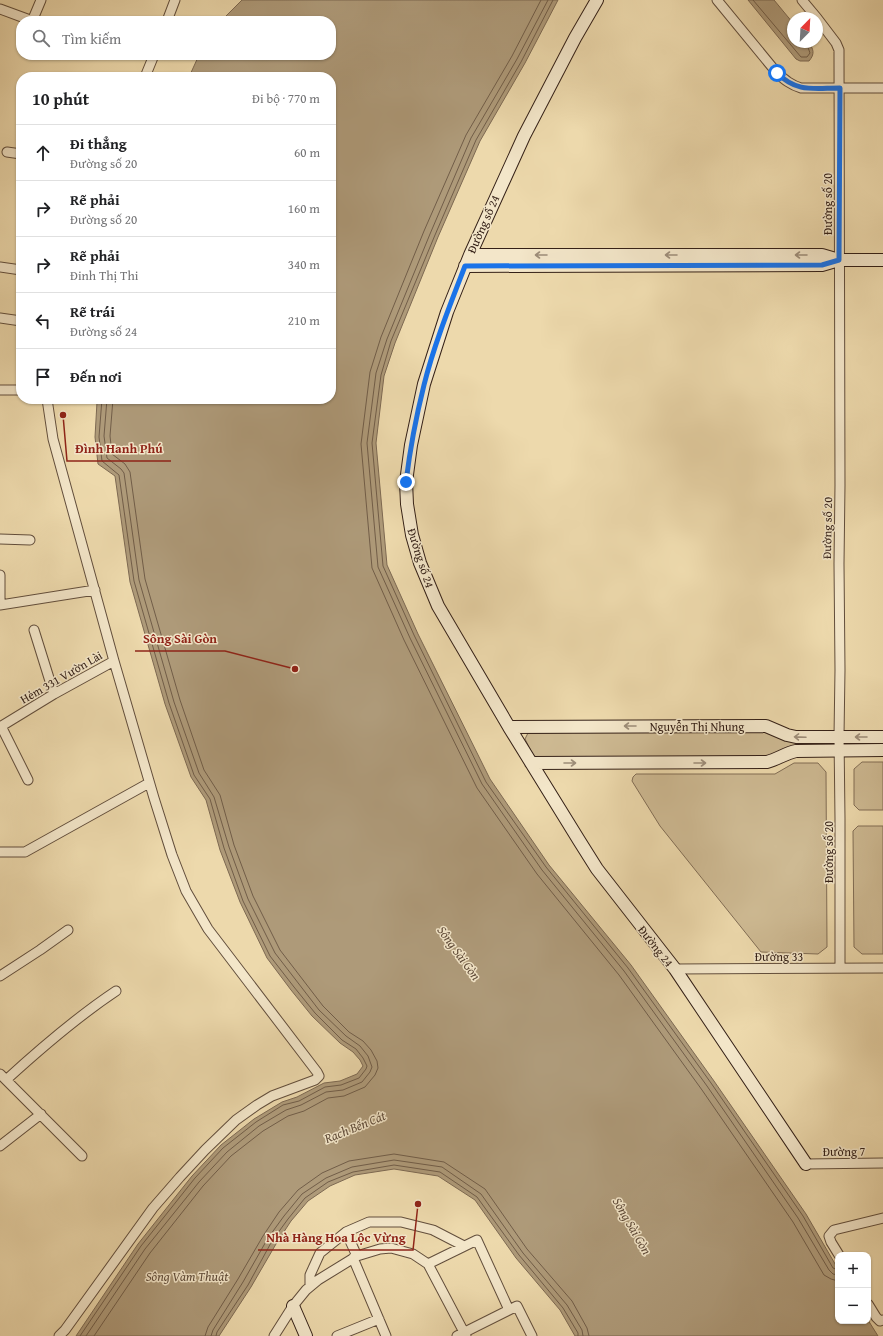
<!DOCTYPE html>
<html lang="vi">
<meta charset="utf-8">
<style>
:root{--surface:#fff;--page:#f6f6f6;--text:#202124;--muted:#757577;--line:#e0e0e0}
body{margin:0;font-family:"Gentium Book Plus",serif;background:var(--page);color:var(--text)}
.controls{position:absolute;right:12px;bottom:12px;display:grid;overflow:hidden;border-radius:8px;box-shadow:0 1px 3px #0004}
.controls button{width:36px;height:36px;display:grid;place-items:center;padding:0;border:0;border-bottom:1px solid var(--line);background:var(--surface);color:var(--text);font:20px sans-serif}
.compass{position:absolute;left:787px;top:12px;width:36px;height:36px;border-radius:50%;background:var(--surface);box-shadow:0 1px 3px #0004;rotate:24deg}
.stop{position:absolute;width:12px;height:12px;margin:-9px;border:3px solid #1a73e8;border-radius:50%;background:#fff}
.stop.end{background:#1a73e8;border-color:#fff;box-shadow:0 1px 4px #0008}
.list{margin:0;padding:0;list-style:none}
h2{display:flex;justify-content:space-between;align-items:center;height:52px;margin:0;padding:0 16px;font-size:17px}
h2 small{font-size:13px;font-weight:400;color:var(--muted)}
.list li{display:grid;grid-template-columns:26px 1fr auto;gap:12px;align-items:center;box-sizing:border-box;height:56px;padding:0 16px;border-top:1px solid var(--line)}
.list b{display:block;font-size:15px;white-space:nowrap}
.list p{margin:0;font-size:13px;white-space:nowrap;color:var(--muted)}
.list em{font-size:13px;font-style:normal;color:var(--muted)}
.icon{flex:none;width:22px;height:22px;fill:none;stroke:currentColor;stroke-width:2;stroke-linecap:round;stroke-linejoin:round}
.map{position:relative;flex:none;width:883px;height:1336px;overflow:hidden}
.search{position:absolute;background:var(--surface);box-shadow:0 1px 3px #0004;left:16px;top:16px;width:320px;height:44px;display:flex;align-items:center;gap:10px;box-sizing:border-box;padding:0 14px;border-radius:16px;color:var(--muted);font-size:15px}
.panel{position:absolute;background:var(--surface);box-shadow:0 1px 3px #0004;left:16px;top:72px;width:320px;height:332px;border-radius:16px}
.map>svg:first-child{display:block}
</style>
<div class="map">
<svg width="883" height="1336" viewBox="0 0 883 1336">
<rect width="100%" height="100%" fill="#edd9ac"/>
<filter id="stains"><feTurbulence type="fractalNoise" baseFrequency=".005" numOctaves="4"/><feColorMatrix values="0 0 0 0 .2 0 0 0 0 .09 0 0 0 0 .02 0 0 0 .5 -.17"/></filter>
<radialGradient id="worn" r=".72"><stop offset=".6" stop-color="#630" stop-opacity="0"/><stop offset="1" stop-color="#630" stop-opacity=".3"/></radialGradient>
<path fill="#ceba93" stroke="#816d55" d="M 766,730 L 811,743 L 812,744 L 772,756 L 538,758 L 533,755 L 525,739 L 528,733 Z
M 862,762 L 883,762 L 883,810 L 859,810 L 854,805 L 854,769 Z
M 794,763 L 818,763 L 826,772 L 827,947 L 818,954 L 761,952 L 660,826 L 632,781 L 633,777 L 636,774 L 775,774 Z
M 858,826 L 883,826 L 883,954 L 862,954 L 854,947 L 853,831 Z"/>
<path fill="#ae9a79" stroke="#7d6952" d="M 242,0 L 558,0 L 525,63 L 480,141 L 438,237 L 395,343 L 384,376 L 376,443 L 387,565 L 418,634 L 490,779 L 549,865 L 631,965 L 714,1081 L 806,1214 L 838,1269 L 838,1321 L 868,1321 L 868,1320 L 878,1336 L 575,1336 L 560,1310 L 516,1258 L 475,1200 L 438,1176 L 394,1169 L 355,1175 L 330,1186 L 308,1201 L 291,1221 L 276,1244 L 251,1287 L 219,1336 L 76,1336 L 138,1244 L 192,1176 L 221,1145 L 254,1119 L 282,1102 L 297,1097 L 324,1083 L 340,1081 L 357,1074 L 363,1066 L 360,1060 L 353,1052 L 340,1043 L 312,1016 L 291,990 L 267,958 L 240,902 L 220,850 L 206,800 L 191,777 L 165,704 L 130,582 L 115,476 L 98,464 L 95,437 L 97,402 L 99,399 L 331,399 L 331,77 L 189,77 L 199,55 L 331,55 L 331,21 L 221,21 Z
M 748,0 L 774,0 L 793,23 L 793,42 L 808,42 C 814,49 815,54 809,61 L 800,61 L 796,59 Z"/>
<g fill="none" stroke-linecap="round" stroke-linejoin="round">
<path stroke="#715d48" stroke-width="1" d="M 541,0 L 512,56 L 466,135 L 424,231 L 381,337 L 370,372 L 361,444 L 372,568 L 404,640 L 477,788 L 537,874 L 619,975 L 702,1090 L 793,1222 L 824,1275 L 831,1279 L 838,1281
M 548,0 L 517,59 L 471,138 L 430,234 L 387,339 L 376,373 L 367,443 L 378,567 L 410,638 L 482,784 L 542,870 L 624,971 L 707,1086 L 798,1218 L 829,1270 L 833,1274 L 838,1275
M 553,0 L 521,62 L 476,140 L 435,235 L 391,341 L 381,375 L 372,443 L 383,566 L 414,635 L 486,782 L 546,867 L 628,968 L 711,1083 L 803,1216 L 833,1268 L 838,1270
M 753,0 L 801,57 L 807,57 L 810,53 L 806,42
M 80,1336 L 141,1246 L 195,1178 L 223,1148 L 256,1122 L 283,1105 L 299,1101 L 325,1087 L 341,1085 L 359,1078 L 366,1069 L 367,1066 L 363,1058 L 356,1049 L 342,1040 L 315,1013 L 294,987 L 270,956 L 243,901 L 224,848 L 210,799 L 194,775 L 169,703 L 134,581 L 119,475 L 102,461 L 99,437 L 102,399
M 86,1336 L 145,1249 L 199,1182 L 227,1152 L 259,1126 L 286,1110 L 301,1105 L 326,1092 L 343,1090 L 362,1082 L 370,1072 L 372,1067 L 368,1056 L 360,1046 L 346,1036 L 319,1010 L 275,953 L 248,899 L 229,847 L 214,797 L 199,773 L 174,702 L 139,580 L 124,473 L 121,469 L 107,458 L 104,436 L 107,399
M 94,1336 L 150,1253 L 203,1186 L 231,1156 L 263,1131 L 288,1116 L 304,1111 L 328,1098 L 344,1096 L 365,1087 L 375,1075 L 378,1068 L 377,1061 L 371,1050 L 363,1041 L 349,1032 L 323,1006 L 280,950 L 253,896 L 234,845 L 220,795 L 204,770 L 180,700 L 145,579 L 130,472 L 125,464 L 112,454 L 110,436 L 113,399
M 205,1336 L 208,1327 L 238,1279 L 263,1236 L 279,1212 L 298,1190 L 322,1173 L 349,1161 L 394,1154 L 444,1162 L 485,1189 L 527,1249 L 572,1301 L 587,1328 L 589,1336
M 211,1336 L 213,1330 L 243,1282 L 268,1238 L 284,1216 L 302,1194 L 326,1178 L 352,1167 L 394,1160 L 442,1167 L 481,1194 L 523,1253 L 567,1305 L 582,1330 L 583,1336
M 216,1336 L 217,1332 L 248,1285 L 272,1241 L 288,1219 L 305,1198 L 328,1182 L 353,1172 L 394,1165 L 440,1172 L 477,1197 L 519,1255 L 563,1308 L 578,1333 L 578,1336"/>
<g stroke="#624e3c" stroke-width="11">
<path id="street" d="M 717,0 L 777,73 C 785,80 791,85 801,88 L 883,88
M 802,0 L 817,18
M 0,9 L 30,20 L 33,19 L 41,0
M 817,18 L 836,43 L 839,50 L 839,58 L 840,485 L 839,564 L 840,670 L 839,736 L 840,818 L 840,968
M 167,21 L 175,0
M 145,77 L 154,55
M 7,152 L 21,154
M 0,267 L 21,270
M 0,318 L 21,321
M 0,390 L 21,390
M 47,399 L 53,439 L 114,661 L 154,798 L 172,855 L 186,891 L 208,929 L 317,1072 L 319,1076 L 315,1080 L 272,1096 L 257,1105 L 236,1120 L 205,1150 L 180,1177 L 153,1208 L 65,1330 L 59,1336
M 0,539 L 30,540
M 0,575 L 0,605
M 0,605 L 95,590
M 34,630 L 54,694
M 1,726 L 28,780
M 0,727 L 54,694 L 114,661
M 0,852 L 25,852 L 149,783
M 675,969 L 883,968
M 0,976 L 40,950 L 68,930
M 0,1074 L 82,1156
M 6,1080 C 41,1048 77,1017 116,991
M 0,1146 L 41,1114
M 806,1164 L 883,1163
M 346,1232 L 357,1256
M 839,1255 L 831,1242 L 829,1236 L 834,1230 L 883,1218
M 353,1258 L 386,1336
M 428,1264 L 477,1240 L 509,1310
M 310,1286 L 310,1275 L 320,1253 L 346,1232 L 369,1222 L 401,1222 L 433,1230 L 464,1246
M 868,1304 L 876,1317 L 880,1321 L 883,1320
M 274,1336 L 293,1306 L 306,1290 L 318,1280 L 357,1256 L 380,1249 L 391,1248 L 413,1254 L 428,1264 L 466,1336
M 337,1336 L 379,1319
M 457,1336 L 517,1306 L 532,1336"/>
</g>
<g stroke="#342017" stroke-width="14">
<path id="secondary" d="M 597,0 L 575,38 L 524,136 L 470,255 L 447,312 L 424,384 L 411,445 L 406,482 L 407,504 L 412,535 L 420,563 L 438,606 L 509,727 L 580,842 L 597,869 L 675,969 L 806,1164
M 470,255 L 822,255 L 839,260
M 465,266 L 822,265 L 839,260 L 883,260
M 509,727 L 766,726 L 787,735 L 796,737 L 883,737
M 531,763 L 767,762 C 778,759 786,753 796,751 L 883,750
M 293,1306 L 306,1336"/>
</g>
<use href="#street" stroke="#f3e6c9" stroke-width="9"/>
<use href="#secondary" stroke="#f3e6c9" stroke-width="12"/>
</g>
<defs><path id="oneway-shaft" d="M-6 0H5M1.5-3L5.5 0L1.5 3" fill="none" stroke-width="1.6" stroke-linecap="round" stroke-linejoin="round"/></defs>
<g stroke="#9d8d79">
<use href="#oneway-shaft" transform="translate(541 255) rotate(-180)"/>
<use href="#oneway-shaft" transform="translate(671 255) rotate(-180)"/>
<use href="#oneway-shaft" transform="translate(801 255) rotate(-180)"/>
<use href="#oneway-shaft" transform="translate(630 726) rotate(180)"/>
<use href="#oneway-shaft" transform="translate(800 737) rotate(-178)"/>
<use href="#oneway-shaft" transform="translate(861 737) rotate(-180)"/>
<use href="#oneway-shaft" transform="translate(570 763)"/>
<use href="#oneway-shaft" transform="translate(700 763)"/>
</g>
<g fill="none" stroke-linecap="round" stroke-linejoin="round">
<path stroke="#1a73e8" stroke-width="5" d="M 406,482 C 410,449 416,417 424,385 C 434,345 450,305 465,266 L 822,265 L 839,260 L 840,88 C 814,88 797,93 777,73"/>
</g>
<g text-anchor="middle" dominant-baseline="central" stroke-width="3" stroke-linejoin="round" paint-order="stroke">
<g font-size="12" fill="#342017" stroke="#f3e6c9">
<text transform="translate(827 204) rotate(-90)">Đường số 20</text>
<text transform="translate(483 224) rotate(-66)">Đường số 24</text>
<text transform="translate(827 528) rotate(-89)">Đường số 20</text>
<text transform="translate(421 558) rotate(72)">Đường số 24</text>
<text transform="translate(61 677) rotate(-30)">Hẻm 331 Vườn Lài</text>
<text x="697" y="726">Nguyễn Thị Nhung</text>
<text transform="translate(828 852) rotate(-90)">Đường số 20</text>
<text transform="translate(656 946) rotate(52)">Đường 24</text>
<text x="779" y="956">Đường 33</text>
<text x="844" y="1151">Đường 7</text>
</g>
<g font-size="13" font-style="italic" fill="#5f4b39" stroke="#f3e6c9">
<text transform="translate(459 953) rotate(54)">Sông Sài Gòn</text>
<text transform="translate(355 1127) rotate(-22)">Rạch Bến Cát</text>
<text transform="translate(632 1226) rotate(60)">Sông Sài Gòn</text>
<text x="187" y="1276">Sông Vàm Thuật</text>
</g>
</g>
<path fill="none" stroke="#8f2418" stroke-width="1.5" d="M63 415L67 461H171M295 669L225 651H135M418 1204L413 1250H258"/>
<g fill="#8f2418" stroke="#f3e6c9" stroke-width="1.5">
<circle cx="63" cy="415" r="4"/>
<circle cx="295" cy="669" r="4"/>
<circle cx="418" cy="1204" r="4"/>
</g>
<g font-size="13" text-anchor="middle" font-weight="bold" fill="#8f2418" stroke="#f3e6c9" stroke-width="3" stroke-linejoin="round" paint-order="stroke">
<text x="119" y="453">Đình Hanh Phú</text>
<text x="180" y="643">Sông Sài Gòn</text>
<text x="336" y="1242">Nhà Hàng Hoa Lộc Vừng</text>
</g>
<rect width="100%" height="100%" filter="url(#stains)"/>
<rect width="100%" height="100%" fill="url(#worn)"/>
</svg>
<div class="controls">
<button>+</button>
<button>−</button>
</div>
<svg class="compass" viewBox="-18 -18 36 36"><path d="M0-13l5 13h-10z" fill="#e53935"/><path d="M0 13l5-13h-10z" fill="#757577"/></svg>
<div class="stop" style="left:777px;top:73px"></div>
<div class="stop end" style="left:406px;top:482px"></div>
<div class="search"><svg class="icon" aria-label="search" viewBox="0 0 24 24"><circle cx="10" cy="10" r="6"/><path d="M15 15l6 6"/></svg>Tìm kiếm</div>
<section class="panel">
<h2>10 phút<small>Đi bộ · 770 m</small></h2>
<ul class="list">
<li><svg class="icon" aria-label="ahead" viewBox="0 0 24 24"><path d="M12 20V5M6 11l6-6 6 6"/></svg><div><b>Đi thẳng</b><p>Đường số 20</p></div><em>60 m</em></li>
<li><svg class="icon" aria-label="right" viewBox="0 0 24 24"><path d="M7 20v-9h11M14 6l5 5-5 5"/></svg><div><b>Rẽ phải</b><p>Đường số 20</p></div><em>160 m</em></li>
<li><svg class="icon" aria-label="right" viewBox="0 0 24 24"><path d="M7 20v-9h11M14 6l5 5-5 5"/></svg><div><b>Rẽ phải</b><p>Đinh Thị Thi</p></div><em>340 m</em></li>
<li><svg class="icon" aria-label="left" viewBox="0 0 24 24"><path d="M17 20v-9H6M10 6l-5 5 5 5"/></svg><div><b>Rẽ trái</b><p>Đường số 24</p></div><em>210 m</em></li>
<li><svg class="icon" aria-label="arrive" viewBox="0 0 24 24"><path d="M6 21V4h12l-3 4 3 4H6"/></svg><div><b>Đến nơi</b></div></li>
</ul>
</section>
</div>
